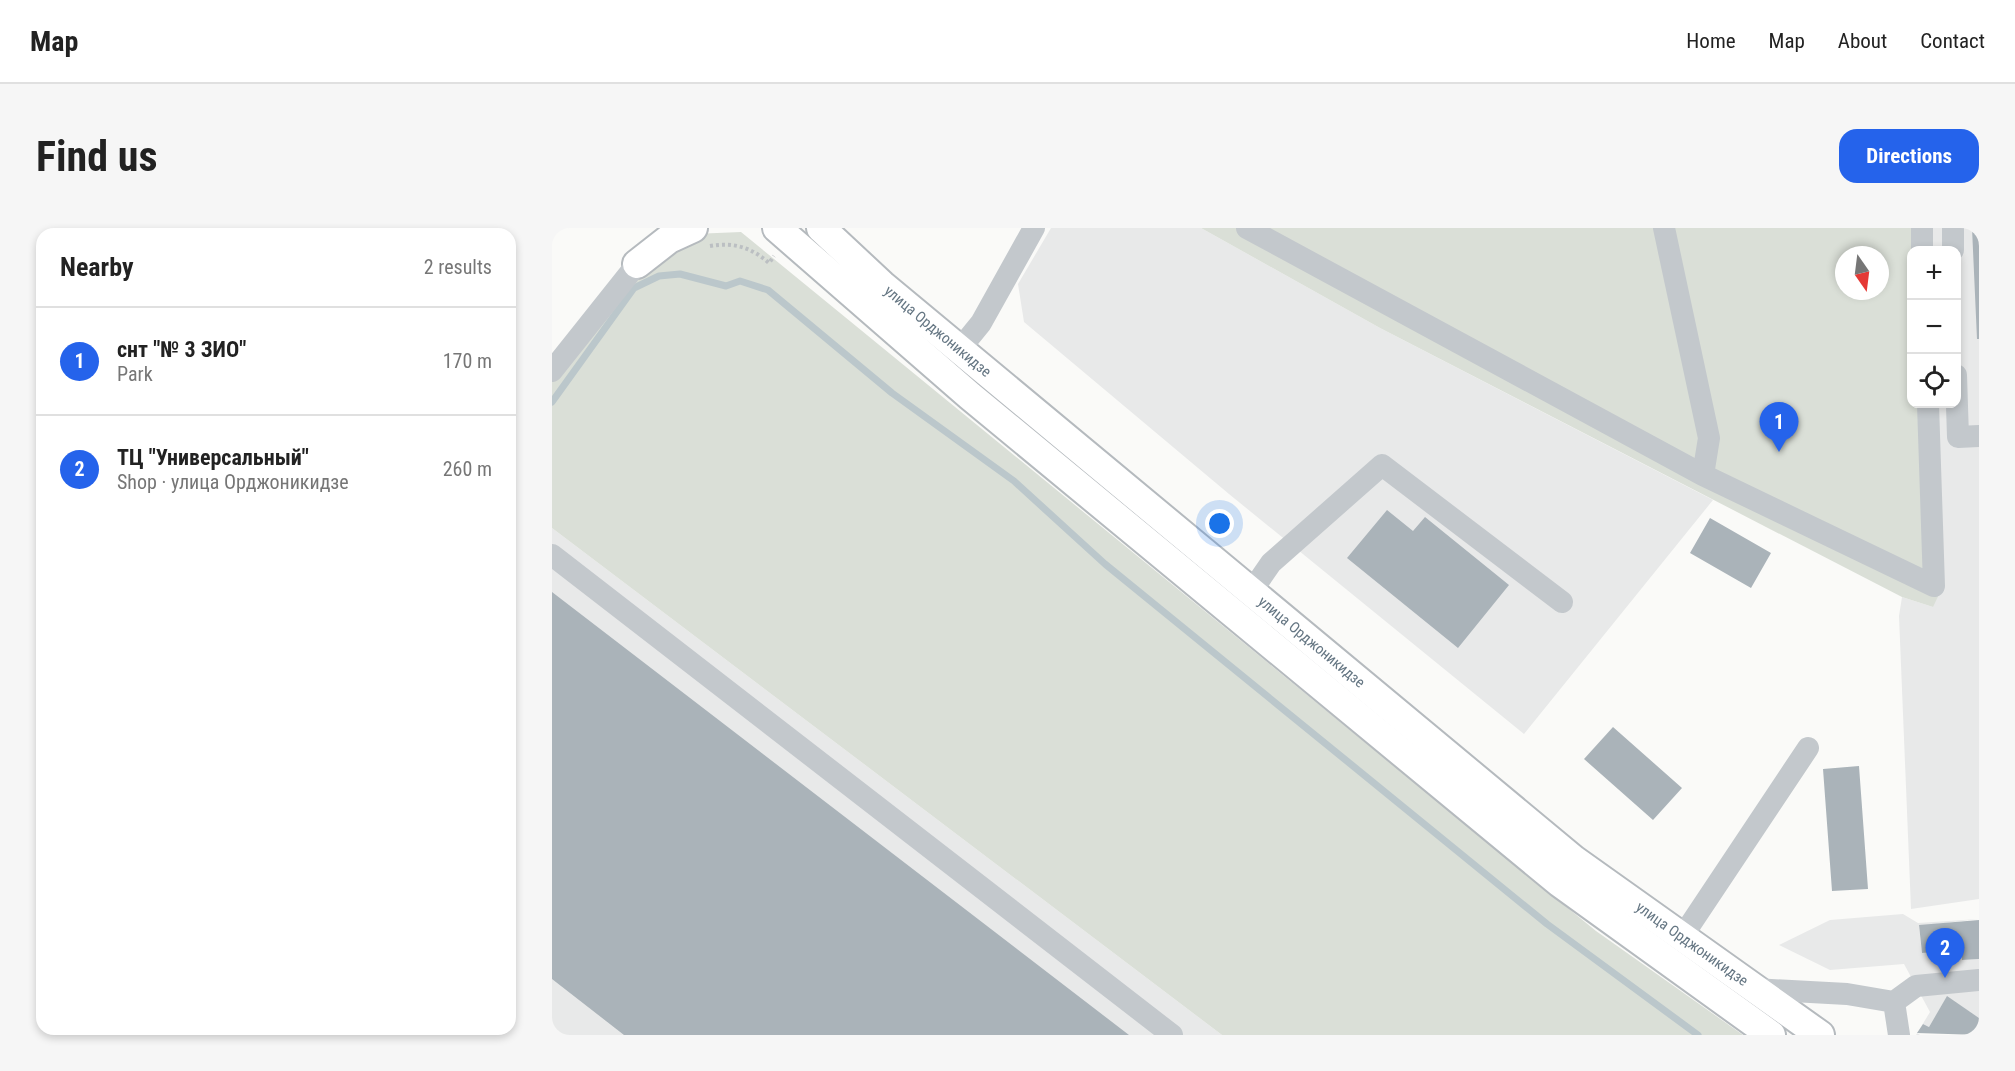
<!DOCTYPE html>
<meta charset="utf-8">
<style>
:root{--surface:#fff;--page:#f6f6f6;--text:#222;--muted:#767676;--line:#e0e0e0;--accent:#2563eb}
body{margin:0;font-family:"Roboto Condensed",sans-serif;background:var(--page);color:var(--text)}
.controls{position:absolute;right:18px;top:18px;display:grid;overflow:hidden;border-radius:12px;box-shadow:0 3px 9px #0003}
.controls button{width:54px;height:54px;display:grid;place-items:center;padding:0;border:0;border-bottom:2px solid var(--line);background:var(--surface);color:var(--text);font:30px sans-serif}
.compass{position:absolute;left:1283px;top:18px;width:54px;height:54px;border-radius:50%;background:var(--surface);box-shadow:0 3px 9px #0003;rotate:166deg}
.you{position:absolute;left:668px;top:296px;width:21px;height:21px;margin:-15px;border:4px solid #fff;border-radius:50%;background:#1a73e8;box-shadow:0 0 0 9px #1a73e833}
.badge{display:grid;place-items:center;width:39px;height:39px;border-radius:50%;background:var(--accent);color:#fff;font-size:20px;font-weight:700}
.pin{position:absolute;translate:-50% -50px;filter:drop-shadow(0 2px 3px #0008)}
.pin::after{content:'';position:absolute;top:32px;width:21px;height:18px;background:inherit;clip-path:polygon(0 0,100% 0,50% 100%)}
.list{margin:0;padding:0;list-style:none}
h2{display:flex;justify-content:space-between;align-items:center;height:78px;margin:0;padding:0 24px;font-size:26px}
h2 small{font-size:20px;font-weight:400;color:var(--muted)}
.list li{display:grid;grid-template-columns:39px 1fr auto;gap:18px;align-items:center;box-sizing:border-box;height:108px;padding:0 24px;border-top:2px solid var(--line)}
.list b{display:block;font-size:22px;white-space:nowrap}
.list p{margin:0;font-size:20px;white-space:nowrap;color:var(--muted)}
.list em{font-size:20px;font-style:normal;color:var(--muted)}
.icon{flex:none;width:33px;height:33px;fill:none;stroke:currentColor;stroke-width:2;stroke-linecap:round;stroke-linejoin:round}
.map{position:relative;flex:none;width:1427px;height:807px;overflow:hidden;border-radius:18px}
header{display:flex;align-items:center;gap:36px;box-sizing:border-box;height:84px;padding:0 30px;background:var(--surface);border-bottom:2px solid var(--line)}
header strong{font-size:28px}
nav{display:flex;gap:33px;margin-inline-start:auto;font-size:21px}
.intro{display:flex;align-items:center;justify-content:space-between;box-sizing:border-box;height:144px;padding:0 36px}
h1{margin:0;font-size:42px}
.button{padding:15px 27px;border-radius:18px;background:var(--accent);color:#fff;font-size:21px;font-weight:700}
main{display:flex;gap:36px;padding:0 36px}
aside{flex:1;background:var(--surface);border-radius:18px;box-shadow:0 3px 9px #0003}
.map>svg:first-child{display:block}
</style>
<header>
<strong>Map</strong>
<nav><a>Home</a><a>Map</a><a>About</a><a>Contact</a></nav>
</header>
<div class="intro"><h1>Find us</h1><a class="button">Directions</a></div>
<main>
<aside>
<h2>Nearby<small>2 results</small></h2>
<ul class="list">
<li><span class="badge">1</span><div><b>снт &quot;№ 3 ЗИО&quot;</b><p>Park</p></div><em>170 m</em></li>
<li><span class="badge">2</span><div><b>ТЦ &quot;Универсальный&quot;</b><p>Shop · улица Орджоникидзе</p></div><em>260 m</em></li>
</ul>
</aside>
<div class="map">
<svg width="1427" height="807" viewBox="0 0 1427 807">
<rect width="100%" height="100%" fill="#fafaf8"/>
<path fill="#e8e9e9" d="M 499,0 L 649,0 L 828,100 L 1161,272 L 972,506 L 677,266 L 472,94 L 466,56 Z
M 1380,0 L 1427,0 L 1427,671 L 1359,681 L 1347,388 L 1350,369 L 1381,379 L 1386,176 L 1404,176 L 1404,22 L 1381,22 Z
M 0,300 L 670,807 L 0,807 Z
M 1351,686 L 1366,695 L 1427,691 L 1367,698 L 1370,725 L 1409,722 L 1410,732 L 1427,731 L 1427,790 L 1395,769 L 1377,799 L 1371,796 L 1365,805 L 1368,807 L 1364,807 L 1378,784 L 1352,736 L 1278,742 L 1227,717 L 1278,692 Z"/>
<path fill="#dadfd7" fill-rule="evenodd" d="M 649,0 L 1380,0 L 1360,22 L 1360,176 L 1386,176 L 1391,358 L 1381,379 L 1350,369 L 828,100 ZM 1292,27 L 1328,27 L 1328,63 L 1292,63 Z
M 189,4 L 1044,703 L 1191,807 L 670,807 L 0,300 L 0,146 L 117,7 Z"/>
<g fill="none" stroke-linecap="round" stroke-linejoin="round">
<path stroke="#bbc7cb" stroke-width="7" d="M 0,174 L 82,60 L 107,48 L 128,46 L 174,58 L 188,53 L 216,62 L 340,165 L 462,253 L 553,336 L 995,696 L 1146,807"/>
</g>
<path fill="#aab3b9" d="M 1420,0 L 1427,0 L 1427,111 L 1425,111 Z
M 835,282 L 861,303 L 873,289 L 957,357 L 906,420 L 795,330 Z
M 1158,290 L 1219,325 L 1199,360 L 1138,325 Z
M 0,364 L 577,807 L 72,807 L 0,751 Z
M 1061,499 L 1130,560 L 1101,592 L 1032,531 Z
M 1307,538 L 1316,661 L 1280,663 L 1271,541 Z
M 1427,692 L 1427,731 L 1410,732 L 1409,722 L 1370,725 L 1367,697 Z
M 1395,768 L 1427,790 L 1427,807 L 1365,805 L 1371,796 L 1377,799 Z"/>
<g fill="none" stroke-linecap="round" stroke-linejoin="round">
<g stroke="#b5babe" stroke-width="32">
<g id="major">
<path d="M 225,0 L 418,168 L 1008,655 L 1219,807"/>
<path id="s1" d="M 269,0 L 330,57 L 1022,632 L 1268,807"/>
<path d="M 85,36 L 117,11 L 141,0"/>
</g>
</g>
<path stroke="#bbbfc2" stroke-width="4" stroke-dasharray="3 3" stroke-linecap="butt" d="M 158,18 C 181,14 199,19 217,35 L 222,28"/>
<path stroke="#c3c8cc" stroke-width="22" d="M 695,0 L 1151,247
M 1112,0 L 1157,210 L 1151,247 L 1382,358 L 1376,176
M 1370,0 L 1370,22
M 1401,0 L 1401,22
M 407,122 L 429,95 L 482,0
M 0,143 L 85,36
M 1404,147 L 1406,209 L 1427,208
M 0,327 L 620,807
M 699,364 L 719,335 L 830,237 L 1010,374
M 1130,709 L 1256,520
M 1202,761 L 1295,766 L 1342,774 L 1364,758 L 1427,752
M 1342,774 L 1347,807"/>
<use href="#major" stroke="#fff" stroke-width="28"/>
</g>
<g text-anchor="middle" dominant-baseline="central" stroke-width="6" stroke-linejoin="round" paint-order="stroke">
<g font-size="15" fill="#657683" stroke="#fff">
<text stroke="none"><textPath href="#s1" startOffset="156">улица Орджоникидзе</textPath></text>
<text stroke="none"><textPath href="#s1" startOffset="642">улица Орджоникидзе</textPath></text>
<text stroke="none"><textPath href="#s1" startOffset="1128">улица Орджоникидзе</textPath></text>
</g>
</g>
</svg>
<div class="controls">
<button>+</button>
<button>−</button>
<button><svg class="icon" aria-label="locate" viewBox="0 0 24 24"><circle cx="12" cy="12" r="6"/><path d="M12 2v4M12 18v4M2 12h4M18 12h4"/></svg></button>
</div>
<svg class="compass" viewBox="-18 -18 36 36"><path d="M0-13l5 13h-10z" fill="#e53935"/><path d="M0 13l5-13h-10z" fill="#767676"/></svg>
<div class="you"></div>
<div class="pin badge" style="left:1227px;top:224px">1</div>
<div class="pin badge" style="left:1393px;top:750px">2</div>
</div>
</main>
